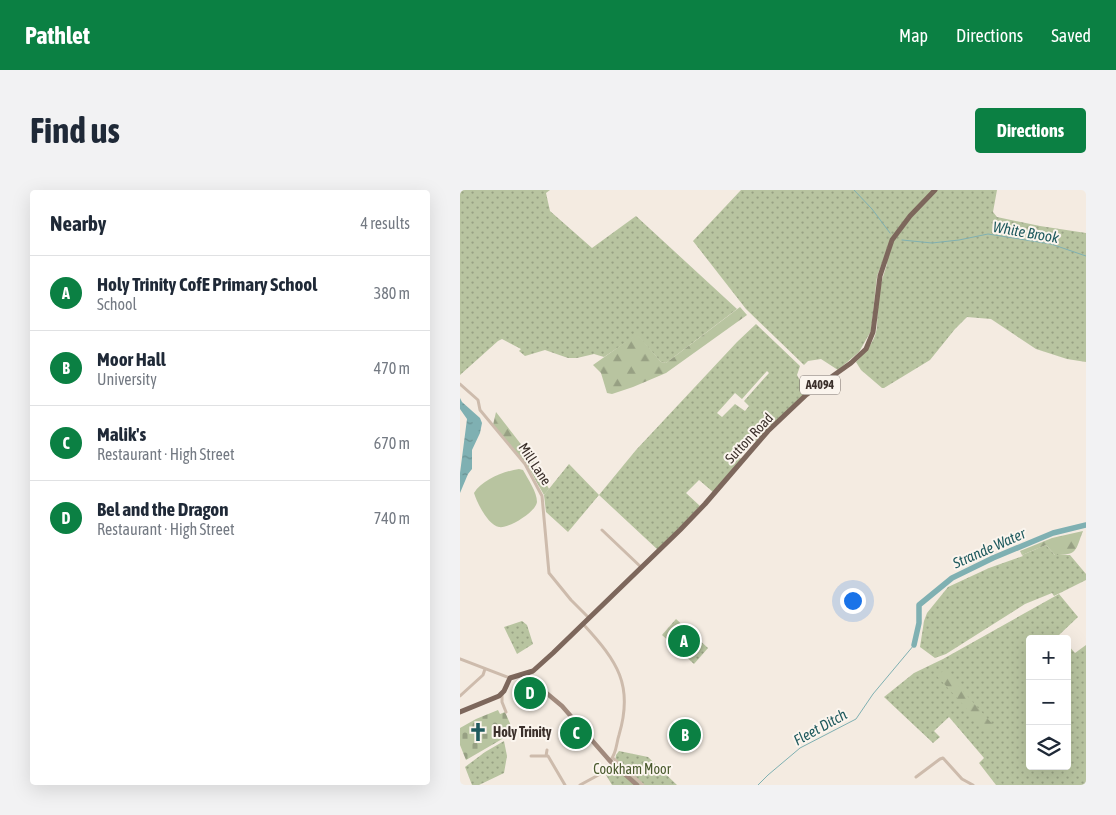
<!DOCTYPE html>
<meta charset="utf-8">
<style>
:root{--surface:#fff;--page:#f2f2f3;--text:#1f2937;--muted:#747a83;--line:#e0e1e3;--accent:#0b8043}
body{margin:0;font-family:"Asap Condensed",sans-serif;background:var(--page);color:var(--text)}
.controls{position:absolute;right:15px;bottom:15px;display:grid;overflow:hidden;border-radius:5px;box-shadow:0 5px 20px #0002}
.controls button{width:45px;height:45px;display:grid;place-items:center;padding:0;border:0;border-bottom:1px solid var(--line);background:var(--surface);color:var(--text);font:25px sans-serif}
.you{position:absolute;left:392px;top:410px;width:18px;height:18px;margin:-12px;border:4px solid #fff;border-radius:50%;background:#1a73e8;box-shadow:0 0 0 8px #1a73e833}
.badge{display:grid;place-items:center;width:32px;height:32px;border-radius:50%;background:var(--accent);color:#fff;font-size:16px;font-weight:700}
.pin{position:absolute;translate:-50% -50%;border:2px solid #fff;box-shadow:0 1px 5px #0006}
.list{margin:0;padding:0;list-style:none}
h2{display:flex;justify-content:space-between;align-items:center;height:65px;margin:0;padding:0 20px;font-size:21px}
h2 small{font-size:16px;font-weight:400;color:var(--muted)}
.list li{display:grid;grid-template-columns:32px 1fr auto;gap:15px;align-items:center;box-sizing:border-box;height:75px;padding:0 20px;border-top:1px solid var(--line)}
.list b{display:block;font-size:19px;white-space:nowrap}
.list p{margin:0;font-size:16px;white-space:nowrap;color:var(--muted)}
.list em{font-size:16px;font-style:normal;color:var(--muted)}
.icon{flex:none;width:28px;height:28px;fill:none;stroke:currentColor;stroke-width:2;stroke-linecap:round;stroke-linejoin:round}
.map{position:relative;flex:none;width:626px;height:595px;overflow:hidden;border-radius:5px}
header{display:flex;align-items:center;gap:30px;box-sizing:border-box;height:70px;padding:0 25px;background:var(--accent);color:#fff}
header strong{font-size:24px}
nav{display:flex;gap:28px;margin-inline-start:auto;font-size:18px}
.intro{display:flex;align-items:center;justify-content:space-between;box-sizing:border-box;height:120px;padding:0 30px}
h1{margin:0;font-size:35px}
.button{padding:12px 22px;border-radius:5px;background:var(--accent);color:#fff;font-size:18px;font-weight:700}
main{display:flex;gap:30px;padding:0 30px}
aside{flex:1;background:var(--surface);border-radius:5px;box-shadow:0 5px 20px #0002}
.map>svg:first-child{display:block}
</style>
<header>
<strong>Pathlet</strong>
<nav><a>Map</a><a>Directions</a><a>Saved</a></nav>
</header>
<div class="intro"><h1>Find us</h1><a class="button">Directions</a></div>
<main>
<aside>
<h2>Nearby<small>4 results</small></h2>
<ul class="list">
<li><span class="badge">A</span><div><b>Holy Trinity CofE Primary School</b><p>School</p></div><em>380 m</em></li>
<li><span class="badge">B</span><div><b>Moor Hall</b><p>University</p></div><em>470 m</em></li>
<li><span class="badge">C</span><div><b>Malik's</b><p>Restaurant · High Street</p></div><em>670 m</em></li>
<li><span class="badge">D</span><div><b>Bel and the Dragon</b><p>Restaurant · High Street</p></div><em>740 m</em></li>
</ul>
</aside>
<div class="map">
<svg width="626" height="595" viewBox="0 0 626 595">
<defs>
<pattern id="green-dots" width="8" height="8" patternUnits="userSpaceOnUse" patternTransform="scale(1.25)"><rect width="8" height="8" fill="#b8c4a0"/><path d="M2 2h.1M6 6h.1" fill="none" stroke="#97a083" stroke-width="1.8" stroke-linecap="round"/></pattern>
<pattern id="forest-firs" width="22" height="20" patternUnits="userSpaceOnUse" patternTransform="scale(1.25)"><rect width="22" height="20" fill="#b8c4a0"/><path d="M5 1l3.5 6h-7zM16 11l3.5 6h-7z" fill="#97a083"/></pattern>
<pattern id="cemetery-stones" width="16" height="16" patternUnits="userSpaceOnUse" patternTransform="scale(1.25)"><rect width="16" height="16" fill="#b8c4a0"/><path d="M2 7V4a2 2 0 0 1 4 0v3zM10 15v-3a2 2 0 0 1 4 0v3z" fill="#97a083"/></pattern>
<pattern id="water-ripples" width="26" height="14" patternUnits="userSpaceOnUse" patternTransform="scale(1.25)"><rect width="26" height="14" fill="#7fb0b2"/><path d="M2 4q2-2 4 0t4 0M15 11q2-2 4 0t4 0" fill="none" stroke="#699091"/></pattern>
</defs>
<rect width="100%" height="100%" fill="#f4ebe1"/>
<path fill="url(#green-dots)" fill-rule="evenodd" d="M 0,0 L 90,0 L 86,3 L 90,21 L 132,58 L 176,26 L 277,119 L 206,173 L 201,172 L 177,145 L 144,167 L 134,164 L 117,168 L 108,168 L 85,160 L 65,166 L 59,161 L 61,159 L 42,149 L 38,151 L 0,185 Z
M 281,0 L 537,0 L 533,22 L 537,27 L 580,36 L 626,43 L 626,172 L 607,169 L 576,159 L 531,129 L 507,127 L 495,139 L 470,170 L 424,198 L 422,198 L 401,180 L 396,172 C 425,142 414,139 419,104 C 420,94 424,84 427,74 L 424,68 L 417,86 L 411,141 L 399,162 L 378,180 L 361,169 L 348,171 L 344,175 L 286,119 L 233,51 Z
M 296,134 L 340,176 L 337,185 L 347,203 L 295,252 L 291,248 L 277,264 L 281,269 L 253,302 L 239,290 L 226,303 L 240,316 L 198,360 L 139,305 L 108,342 L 86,322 L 84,305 L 109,274 L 139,305 L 176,260 L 277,152 ZM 307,181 L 309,183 L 284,211 L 289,216 L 285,221 L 275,214 L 262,227 L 257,223 L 275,203 L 282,209 Z
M 586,355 L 595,365 L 610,365 L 626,384 L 626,390 L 594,406 L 592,403 L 565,414 L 486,464 L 475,468 L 460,457 L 464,431 L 467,423 L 488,397 L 529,378 L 563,366 L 562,365 Z
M 599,404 L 618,427 L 599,445 L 602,449 L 570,449 L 570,576 L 607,576 L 607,454 L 615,463 L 626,455 L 626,595 L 536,595 L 519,573 L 524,568 L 489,527 L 474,541 L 480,547 L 473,553 L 424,507 L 454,483 L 483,469 Z
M 216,429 L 248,458 L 234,474 L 202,445 Z
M 62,431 L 67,435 L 73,454 L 57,464 L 44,437 Z
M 44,551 L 47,566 L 44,583 L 19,595 L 12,595 L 5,577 L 25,562 Z
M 159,561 L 188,567 L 217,595 L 152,595 L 146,585 L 154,579 L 156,565 Z"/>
<path fill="url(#forest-firs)" d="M 280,117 L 287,125 L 206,183 L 173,197 L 152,204 L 147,203 L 141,183 L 133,175 L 177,144 L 201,172 L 206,173 Z
M 36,222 L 77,275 L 89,299 L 84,305 L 67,275 L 33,235 Z
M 623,341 C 615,361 618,365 595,365 L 586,355 L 562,365 L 560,361 L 592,348 Z
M 484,480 L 535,537 L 528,542 L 477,486 Z"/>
<path fill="url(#cemetery-stones)" d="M 38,520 L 40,524 L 45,522 L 52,538 L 50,540 L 49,545 L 6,570 L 0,555 L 0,538 L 16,529 Z"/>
<path fill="#b8c4a0" d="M 59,279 L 63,280 C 68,289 77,302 77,312 C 76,322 48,339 39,337 C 28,335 17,313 14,303 C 22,290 44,281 59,279 Z"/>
<path fill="url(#water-ripples)" d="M 0,208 L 2,212 L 20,228 L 22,233 L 20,243 L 12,260 L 12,279 L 8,284 L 0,303 L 0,283 L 7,229 L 0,219 Z"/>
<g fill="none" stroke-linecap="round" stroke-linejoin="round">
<path stroke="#7fb0b2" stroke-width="1" d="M 394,0 L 412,19 L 430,43
M 442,50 L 472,53 L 499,50 L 528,44 L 591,54 L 626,66
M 298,595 L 308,585 L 340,558 L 396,529 L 413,504 L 454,455"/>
<path stroke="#7fb0b2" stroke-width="5.5" d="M 454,455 L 459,433 L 459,415 L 492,388 L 533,368 L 593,343 L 626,335"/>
<path stroke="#cdbbac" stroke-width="3" d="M 0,194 L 18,210 L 20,220 L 65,274 L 82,306 L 89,383 L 111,410 L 129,428
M 142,340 L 182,378
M 124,435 C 157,471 174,495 159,545 C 156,554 157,563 150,571
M 0,469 L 50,488
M 42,504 L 42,512 L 46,522
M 0,506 L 23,485 L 25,479
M 71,566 L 88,566 L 105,595
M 86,566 L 87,560
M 153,568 L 183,595
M 456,587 L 480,569 L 483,568 L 502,589 L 513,595
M 120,595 L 155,576"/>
<path stroke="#a18a7d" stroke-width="4.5" d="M 67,484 L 72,491 L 102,516 L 150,571 L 177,595"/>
<path stroke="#7d675c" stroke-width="5" d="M 0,522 L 39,506 L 44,501 L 50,488 L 73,481 L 93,463 L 220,340 L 245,314 L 308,241 L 346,205 L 391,173 L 406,159 L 413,142 L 420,86 L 432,50 L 450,26 L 475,0"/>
</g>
<defs>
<g id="church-bare" transform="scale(1.5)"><path d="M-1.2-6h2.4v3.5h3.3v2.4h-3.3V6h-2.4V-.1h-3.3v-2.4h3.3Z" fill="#1f5a5e" stroke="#fbf5ee" stroke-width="2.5" paint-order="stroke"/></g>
</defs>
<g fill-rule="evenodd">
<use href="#church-bare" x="18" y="542"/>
</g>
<g text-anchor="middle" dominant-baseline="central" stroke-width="4" stroke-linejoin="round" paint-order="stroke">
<rect fill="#fbf5ee" stroke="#756b66" stroke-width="1" x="340" y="185.5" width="40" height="19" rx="4"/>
<g font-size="12" font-weight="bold" fill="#3b302b">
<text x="360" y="195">A4094</text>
</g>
<g font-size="14" fill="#3b302b" stroke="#fbf5ee">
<text transform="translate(289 248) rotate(-47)">Sutton Road</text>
<text transform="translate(75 274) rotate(57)">Mill Lane</text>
</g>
<g font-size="14" font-weight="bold" fill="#3b302b" stroke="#fbf5ee" text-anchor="start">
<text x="33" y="542">Holy Trinity</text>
</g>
<g font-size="14" fill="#4a5a2e" stroke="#fbf5ee">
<text x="172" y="579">Cookham Moor</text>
</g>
<g font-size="15" font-style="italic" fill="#1f5a5e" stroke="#fbf5ee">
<text transform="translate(566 42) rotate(10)">White Brook</text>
<text transform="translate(529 358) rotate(-24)">Strande Water</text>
<text transform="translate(360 537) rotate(-29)">Fleet Ditch</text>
</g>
</g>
</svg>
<div class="controls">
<button>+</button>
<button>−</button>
<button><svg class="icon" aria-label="layers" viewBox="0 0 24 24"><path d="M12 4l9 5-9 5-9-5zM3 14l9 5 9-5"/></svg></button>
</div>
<div class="you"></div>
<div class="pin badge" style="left:224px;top:451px">A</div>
<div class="pin badge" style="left:225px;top:545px">B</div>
<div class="pin badge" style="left:116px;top:543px">C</div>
<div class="pin badge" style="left:70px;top:503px">D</div>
</div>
</main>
